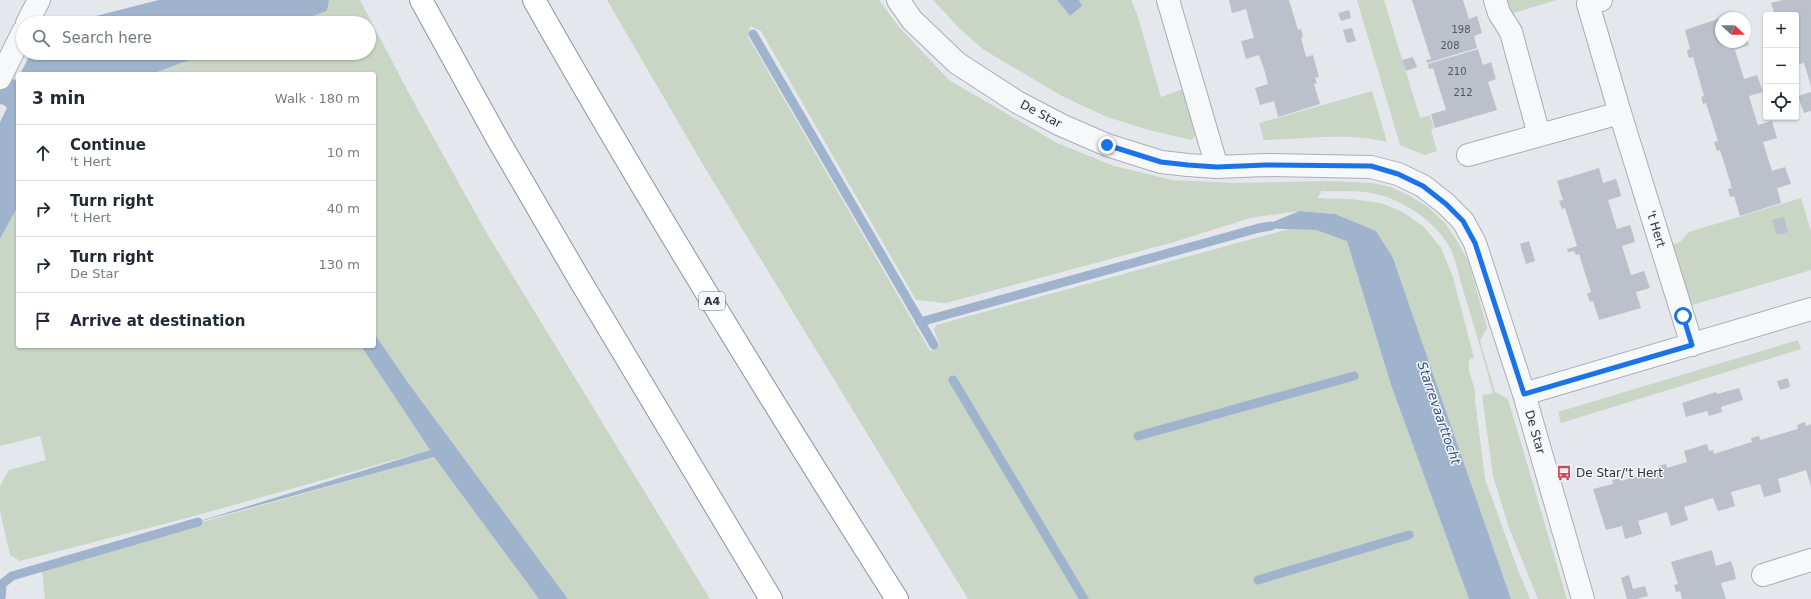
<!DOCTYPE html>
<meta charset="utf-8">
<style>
:root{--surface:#fff;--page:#f6f6f7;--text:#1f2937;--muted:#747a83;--line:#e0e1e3}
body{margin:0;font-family:"DejaVu Sans",sans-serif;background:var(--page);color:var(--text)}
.controls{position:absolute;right:12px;top:12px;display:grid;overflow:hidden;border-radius:4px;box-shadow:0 1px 3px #0004}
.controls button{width:36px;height:36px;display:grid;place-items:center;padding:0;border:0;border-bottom:1px solid var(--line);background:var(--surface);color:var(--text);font:20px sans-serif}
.compass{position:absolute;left:1715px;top:12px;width:36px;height:36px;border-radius:50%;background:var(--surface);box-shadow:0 1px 3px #0004;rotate:112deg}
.stop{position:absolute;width:12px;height:12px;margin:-9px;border:3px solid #1a73e8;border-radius:50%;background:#fff}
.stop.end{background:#1a73e8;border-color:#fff;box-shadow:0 1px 4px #0008}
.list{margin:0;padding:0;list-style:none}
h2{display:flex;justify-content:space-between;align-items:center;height:52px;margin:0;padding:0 16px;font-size:17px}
h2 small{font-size:13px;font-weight:400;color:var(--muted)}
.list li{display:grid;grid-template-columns:26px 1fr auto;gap:12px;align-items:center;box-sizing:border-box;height:56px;padding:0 16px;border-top:1px solid var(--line)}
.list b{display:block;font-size:15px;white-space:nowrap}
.list p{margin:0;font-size:13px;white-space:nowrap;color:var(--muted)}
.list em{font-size:13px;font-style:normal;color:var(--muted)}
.icon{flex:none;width:22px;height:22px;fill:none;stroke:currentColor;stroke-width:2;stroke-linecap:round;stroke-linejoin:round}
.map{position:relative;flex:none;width:1811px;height:599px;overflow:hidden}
.search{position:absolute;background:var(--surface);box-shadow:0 1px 3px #0004;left:16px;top:16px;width:360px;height:44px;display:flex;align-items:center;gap:10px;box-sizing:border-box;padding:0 14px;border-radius:22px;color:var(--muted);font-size:15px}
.panel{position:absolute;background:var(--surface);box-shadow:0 1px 3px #0004;left:16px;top:72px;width:360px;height:276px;border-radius:4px}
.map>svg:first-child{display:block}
</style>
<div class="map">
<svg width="1811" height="599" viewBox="0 0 1811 599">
<rect width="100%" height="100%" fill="#e4e7ec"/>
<path fill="#c9d6c5" d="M 329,0 L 360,0 L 412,99 L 486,232 L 710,599 L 568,599 L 409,384 L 374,333 L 374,74 L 152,74 L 208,53 L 369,53 L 369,23 L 292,23 L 327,11 Z
M 607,0 L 879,0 L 899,27 L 949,80 L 1057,143 L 1114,166 L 1172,180 L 1237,183 L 1328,181 L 1373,183 L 1391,187 L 1410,196 L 1428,207 L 1445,223 L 1457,241 L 1468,261 L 1487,327 L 1480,341 L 1495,392 L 1508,399 L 1567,599 L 1538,599 L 1509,528 L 1493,476 L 1482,395 L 1493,393 C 1484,359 1474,326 1464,293 C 1460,280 1457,265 1452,252 C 1439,223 1402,198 1371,193 C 1357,190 1337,192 1322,191 L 1317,198 L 1351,199 L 1381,203 L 1403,212 L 1424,227 L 1441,248 L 1453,277 L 1474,358 L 1470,359 C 1465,373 1477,384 1475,400 L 1485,479 L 1518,570 L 1530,599 L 1511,599 L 1393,258 L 1335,214 L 1299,211 L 1250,218 L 1174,242 L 946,303 L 916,300 L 761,31 L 750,26 L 748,37 L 930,351 L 940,346 L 934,330 L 936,325 L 1289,229 L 1316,230 L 1347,240 L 1391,385 L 1469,599 L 968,599 L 702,163 Z
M 933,0 L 1057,0 L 1070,16 L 1081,6 L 1079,0 L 1131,0 L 1137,14 L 1161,97 L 1183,89 L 1195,136 L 1191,140 L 1149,130 L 1107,117 L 1062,96 L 984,50 L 960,29 Z
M 1357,0 L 1384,0 L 1420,118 L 1430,115 L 1434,128 L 1431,130 L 1437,151 L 1425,155 L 1400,145 Z
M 1506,0 L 1557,0 L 1510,14 Z
M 1372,91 L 1387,142 C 1348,132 1304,139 1264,140 L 1259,123 Z
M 1801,198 L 1811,231 L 1811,270 L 1689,306 L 1672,245 L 1680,242 L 1689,232 Z
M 18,206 L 18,346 L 361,346 L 430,450 L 187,518 L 20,561 L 10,555 L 0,511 L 0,486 L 9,470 L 46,460 L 40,436 L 0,446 L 0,239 Z
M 1798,340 L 1801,349 L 1561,423 L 1558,412 Z
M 434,457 L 539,599 L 45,599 L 42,570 L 188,526 Z"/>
<path fill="#9fb4cc" d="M 159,0 L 329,0 L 327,11 L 292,23 L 68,23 Z
M 1057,0 L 1079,0 L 1082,6 L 1070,16 Z
M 31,53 L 208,53 L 152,74 L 20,74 Z
M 0,77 L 17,80 L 18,78 L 18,206 L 0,239 L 0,122 L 7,108 L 4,105 L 0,104 Z
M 1299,211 L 1335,214 L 1376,231 L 1393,258 L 1511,599 L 1469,599 L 1391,385 L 1347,241 L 1316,230 L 1259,228 Z
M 374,333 L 409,384 L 568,599 L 539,599 L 434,457 L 187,525 L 430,450 L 361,346 L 374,346 Z"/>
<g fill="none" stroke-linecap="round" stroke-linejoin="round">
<path stroke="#9fb4cc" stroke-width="9" d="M 753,34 L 934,345
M 920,322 L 1259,228 L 1271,226
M 953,380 L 1084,599
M 1138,436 L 1354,376
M 1258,580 L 1409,535
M 1,599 L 2,584 L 12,576 L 198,522"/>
</g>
<path fill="#bbc0ca" d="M 1229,0 L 1289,0 L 1298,30 L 1301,29 L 1303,37 L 1301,38 L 1306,57 L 1313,55 L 1319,77 L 1315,78 L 1317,83 L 1314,84 L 1320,104 L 1278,117 L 1274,101 L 1260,105 L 1255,88 L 1268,84 L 1264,69 L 1259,55 L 1246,59 L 1241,41 L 1254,38 L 1246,9 L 1232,13 Z
M 1412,0 L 1463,0 L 1469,19 L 1477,16 L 1482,33 L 1474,36 L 1477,48 L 1427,63 L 1426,60 L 1431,59 Z
M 1783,0 L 1811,0 L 1811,86 L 1804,63 L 1796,65 L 1796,46 L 1798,46 L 1796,37 L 1796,15 L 1775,15 L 1774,13 L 1771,3 Z
M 1349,10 L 1351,18 L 1341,21 L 1338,13 Z
M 1721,18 L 1721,42 L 1745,42 L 1745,34 L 1749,45 L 1735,50 L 1744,79 L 1757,75 L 1763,92 L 1749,96 L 1753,110 L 1758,125 L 1772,121 L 1777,138 L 1763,142 L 1772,171 L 1785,167 L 1791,184 L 1777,188 L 1781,203 L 1740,216 L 1734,196 L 1730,197 L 1728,189 L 1732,188 L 1720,150 L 1717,151 L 1714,142 L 1718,141 L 1706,103 L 1703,104 L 1701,97 L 1704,96 L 1693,57 L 1689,58 L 1688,55 L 1687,50 L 1690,49 L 1685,30 Z
M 1352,28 L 1356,41 L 1347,43 L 1343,30 Z
M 1478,49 L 1483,65 L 1491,62 L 1496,79 L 1488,82 L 1497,110 L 1435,128 L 1431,114 L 1446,110 L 1433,68 L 1429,69 L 1428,64 Z
M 1413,57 L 1417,67 L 1406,71 L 1402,60 Z
M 1811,92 L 1811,111 L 1804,113 L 1798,96 Z
M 1599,168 L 1603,183 L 1616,179 L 1619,188 L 1621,196 L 1608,200 L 1617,229 L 1630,225 L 1633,234 L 1635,242 L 1622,246 L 1631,275 L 1644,271 L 1650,288 L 1636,292 L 1641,308 L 1599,320 L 1593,301 L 1590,302 L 1587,294 L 1591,292 L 1579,254 L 1576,255 L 1574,251 L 1568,252 L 1567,249 L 1577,246 L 1565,208 L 1562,209 L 1559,201 L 1563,200 L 1557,181 Z
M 1784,217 L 1788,232 L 1777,235 L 1772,220 Z
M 1529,241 L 1535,261 L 1526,264 L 1520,244 Z
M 1788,378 L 1790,387 L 1780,390 L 1777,381 Z
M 1739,388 L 1743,400 L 1721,407 L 1722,412 L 1709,416 L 1707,411 L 1686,417 L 1682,403 L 1716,392 L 1717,394 Z
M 1805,422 L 1806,426 L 1811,424 L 1811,486 L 1806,470 L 1778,479 L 1781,492 L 1772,495 L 1764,497 L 1760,484 L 1731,492 L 1735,506 L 1726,509 L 1718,511 L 1713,498 L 1684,507 L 1688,520 L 1671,526 L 1667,512 L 1638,521 L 1642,534 L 1625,539 L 1622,526 L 1606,530 L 1593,489 L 1613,484 L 1612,480 L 1620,478 L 1621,481 L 1659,470 L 1658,466 L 1666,464 L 1667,468 L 1687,462 L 1684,451 L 1707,444 L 1709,451 L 1713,450 L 1714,454 L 1752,442 L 1751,438 L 1759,436 L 1760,440 L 1798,429 L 1797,425 Z
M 1712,550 L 1716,566 L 1731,561 L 1734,570 L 1736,579 L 1721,583 L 1726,599 L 1682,599 L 1680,591 L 1676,592 L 1674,585 L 1678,584 L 1671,562 Z
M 1629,575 L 1633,589 L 1645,586 L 1648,596 L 1636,599 L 1627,599 L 1621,578 Z"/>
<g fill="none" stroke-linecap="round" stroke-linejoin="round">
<g stroke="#a9aeb7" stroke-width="24">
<path id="minor" d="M 898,0 L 912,20 L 957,63 L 1017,102 L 1061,125 L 1107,145 L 1161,162 L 1188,165 L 1217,167 L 1265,165 L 1371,167 L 1398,174 L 1423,186 L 1446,204 L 1463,221 L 1475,243 L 1524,394 L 1583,599
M 1168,0 L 1217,167
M 1495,0 L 1499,13 L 1511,32 L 1539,135
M 1601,0 L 1588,4 L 1620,113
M 1468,155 L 1620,113 L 1692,345
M 1524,394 L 1811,309
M 1763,575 L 1811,560"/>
</g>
<g stroke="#a9aeb7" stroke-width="24">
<path id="tertiary" d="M 27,23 L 39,0
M 0,78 L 23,32"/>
</g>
<g stroke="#8b94a3" stroke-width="24">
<path id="motorway" d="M 421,0 L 497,138 L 578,277 L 771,599
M 534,0 C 649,203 772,402 897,599"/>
</g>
<use href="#minor" stroke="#f7f8fa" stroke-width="22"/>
<use href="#tertiary" stroke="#f7f8fa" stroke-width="22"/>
<use href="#motorway" stroke="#fff" stroke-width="22"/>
</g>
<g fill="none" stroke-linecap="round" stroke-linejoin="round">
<path stroke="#1a73e8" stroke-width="5" d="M 1107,145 L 1161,162 L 1188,165 L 1217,167 L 1266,165 L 1371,166 L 1398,174 L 1423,186 L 1446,204 L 1463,221 L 1475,243 L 1524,394 L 1692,345 L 1683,316"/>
</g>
<defs>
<g id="bus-bare" transform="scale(1.2)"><path d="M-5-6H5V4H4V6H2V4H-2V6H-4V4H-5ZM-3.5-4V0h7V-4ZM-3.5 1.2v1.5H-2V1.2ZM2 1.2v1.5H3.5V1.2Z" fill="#d1495b" stroke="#f4f6f9" stroke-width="2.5" paint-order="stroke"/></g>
</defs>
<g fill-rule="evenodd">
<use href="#bus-bare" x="1564" y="473"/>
</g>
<g text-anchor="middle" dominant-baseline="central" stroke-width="3" stroke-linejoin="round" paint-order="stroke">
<g font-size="10" fill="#4f5766">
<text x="1461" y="29">198</text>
<text x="1450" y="45">208</text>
<text x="1457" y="71">210</text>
<text x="1463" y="92">212</text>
</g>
<rect fill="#f4f6f9" stroke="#676e7b" stroke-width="1" x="699" y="292" width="26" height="18" rx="3"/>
<g font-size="11" font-weight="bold" fill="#2b3445">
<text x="712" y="301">A4</text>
</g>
<g font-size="12" fill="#2b3445" stroke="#f4f6f9">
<text transform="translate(1041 114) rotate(28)">De Star</text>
<text transform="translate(1656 229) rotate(73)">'t Hert</text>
<text transform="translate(1535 432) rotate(74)">De Star</text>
</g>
<g font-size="12" fill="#2b3445" stroke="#f4f6f9" text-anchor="start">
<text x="1576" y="473">De Star/'t Hert</text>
</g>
<g font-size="13" font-style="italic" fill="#34527a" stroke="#f4f6f9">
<text transform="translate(1439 413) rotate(71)">Starrevaarttocht</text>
</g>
</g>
</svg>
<div class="controls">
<button>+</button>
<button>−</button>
<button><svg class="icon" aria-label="locate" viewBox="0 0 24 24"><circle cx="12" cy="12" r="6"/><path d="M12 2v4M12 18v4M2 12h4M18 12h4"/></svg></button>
</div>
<svg class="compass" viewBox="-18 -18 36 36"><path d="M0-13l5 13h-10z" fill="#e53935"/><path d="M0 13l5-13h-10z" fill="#747a83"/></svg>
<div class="stop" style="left:1683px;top:316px"></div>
<div class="stop end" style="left:1107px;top:145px"></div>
<div class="search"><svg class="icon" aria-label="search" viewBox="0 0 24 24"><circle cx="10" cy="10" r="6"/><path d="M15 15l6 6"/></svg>Search here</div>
<section class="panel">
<h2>3 min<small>Walk · 180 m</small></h2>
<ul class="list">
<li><svg class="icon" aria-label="ahead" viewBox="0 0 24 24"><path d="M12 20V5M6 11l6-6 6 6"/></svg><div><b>Continue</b><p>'t Hert</p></div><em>10 m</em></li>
<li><svg class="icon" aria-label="right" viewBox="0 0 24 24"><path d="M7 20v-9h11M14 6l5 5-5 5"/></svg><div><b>Turn right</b><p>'t Hert</p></div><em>40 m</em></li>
<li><svg class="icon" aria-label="right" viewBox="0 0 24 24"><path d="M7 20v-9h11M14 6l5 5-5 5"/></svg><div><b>Turn right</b><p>De Star</p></div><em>130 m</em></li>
<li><svg class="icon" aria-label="arrive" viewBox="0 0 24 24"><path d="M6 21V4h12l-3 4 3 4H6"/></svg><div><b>Arrive at destination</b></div></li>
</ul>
</section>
</div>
